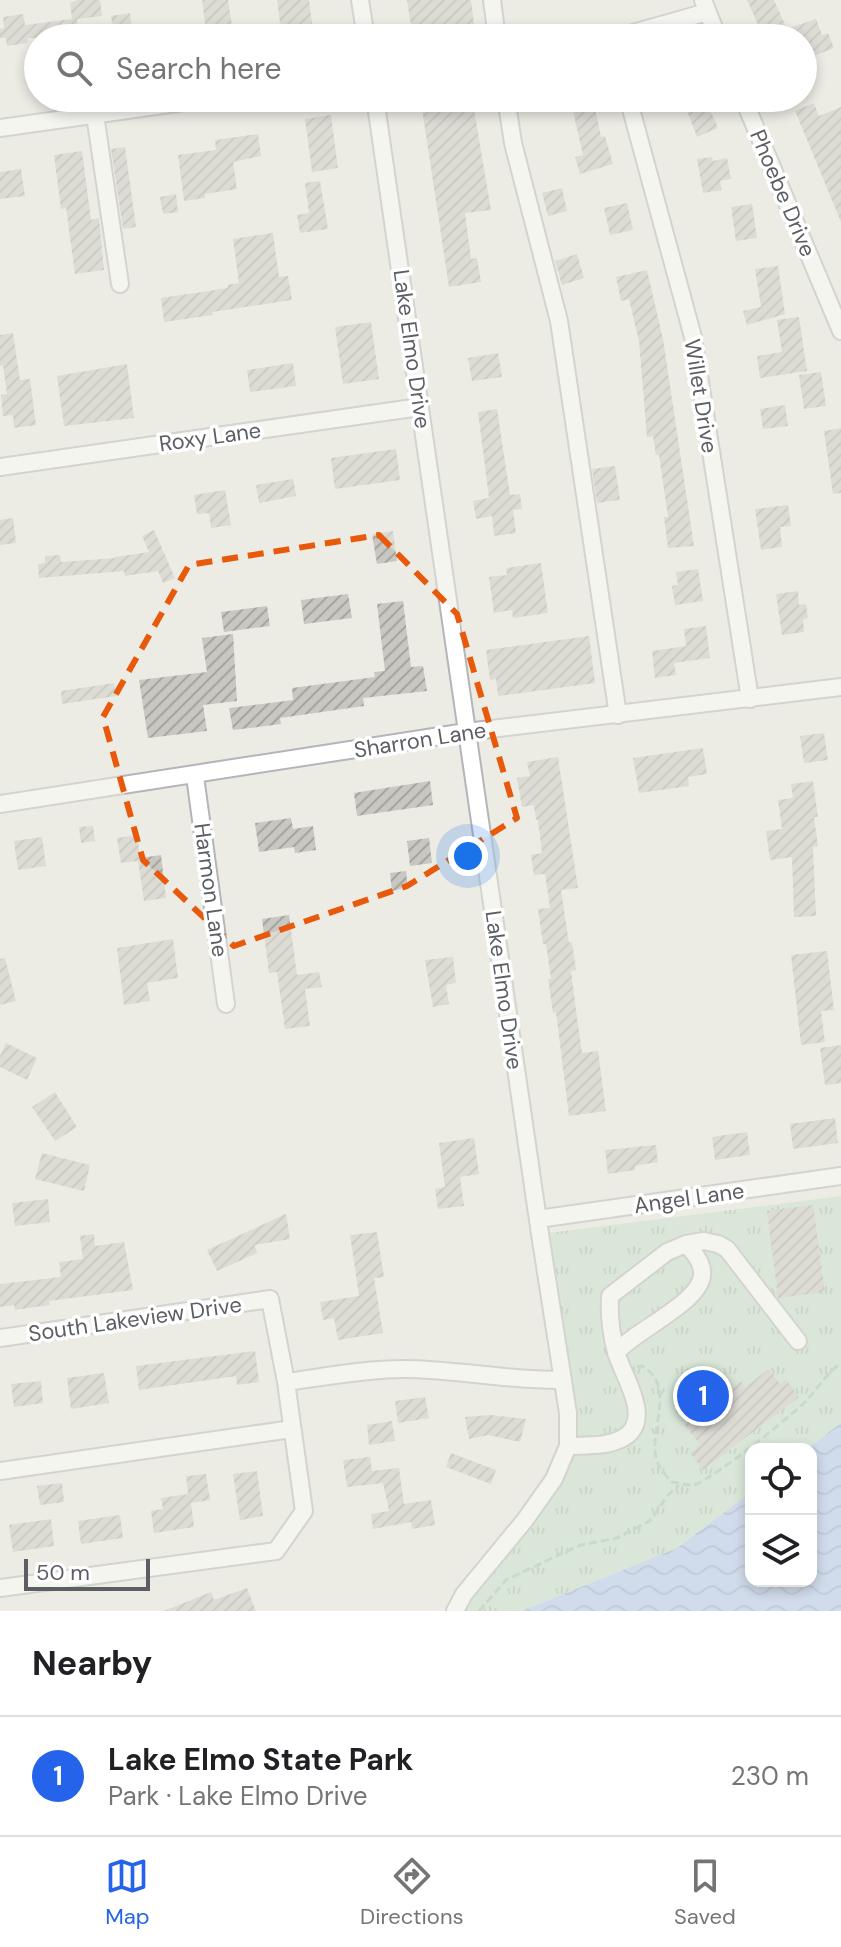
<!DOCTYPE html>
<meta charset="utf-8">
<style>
:root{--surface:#fff;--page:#f6f6f6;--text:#202124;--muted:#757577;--line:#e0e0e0;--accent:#2563eb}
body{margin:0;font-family:"DM Sans",sans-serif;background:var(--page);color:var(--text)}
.controls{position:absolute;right:24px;bottom:24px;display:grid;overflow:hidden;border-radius:16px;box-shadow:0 4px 12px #0003}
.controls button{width:72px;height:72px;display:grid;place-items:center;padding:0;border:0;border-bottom:2px solid var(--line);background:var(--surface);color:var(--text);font:40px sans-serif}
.scale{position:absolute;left:24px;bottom:20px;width:126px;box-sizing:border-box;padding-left:8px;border:4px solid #5c5e63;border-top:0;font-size:22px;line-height:28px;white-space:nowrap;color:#5c5e63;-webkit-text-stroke:6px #fff;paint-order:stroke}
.you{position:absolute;left:468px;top:856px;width:28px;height:28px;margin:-20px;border:6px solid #fff;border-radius:50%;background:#1a73e8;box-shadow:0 0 0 12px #1a73e833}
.badge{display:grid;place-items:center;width:52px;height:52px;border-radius:50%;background:var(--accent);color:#fff;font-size:26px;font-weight:700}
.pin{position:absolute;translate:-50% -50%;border:4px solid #fff;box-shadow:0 2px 8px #0006}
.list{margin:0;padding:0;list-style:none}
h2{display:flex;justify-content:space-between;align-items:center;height:104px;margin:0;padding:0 32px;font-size:34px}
h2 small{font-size:26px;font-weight:400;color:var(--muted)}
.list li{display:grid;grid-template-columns:52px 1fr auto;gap:24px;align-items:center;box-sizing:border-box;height:120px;padding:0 32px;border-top:2px solid var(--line)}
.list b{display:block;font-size:30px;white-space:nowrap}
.list p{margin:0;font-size:26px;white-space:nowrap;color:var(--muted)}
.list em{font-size:26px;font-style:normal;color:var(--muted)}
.icon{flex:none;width:44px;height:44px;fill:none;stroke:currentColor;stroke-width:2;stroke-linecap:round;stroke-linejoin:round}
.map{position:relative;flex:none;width:841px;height:1611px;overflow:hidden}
.search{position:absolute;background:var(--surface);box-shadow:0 4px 12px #0003;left:24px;right:24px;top:24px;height:88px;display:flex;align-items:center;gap:20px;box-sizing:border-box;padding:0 28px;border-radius:44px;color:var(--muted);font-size:30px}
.sheet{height:224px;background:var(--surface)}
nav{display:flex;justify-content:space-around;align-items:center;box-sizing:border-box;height:112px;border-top:2px solid var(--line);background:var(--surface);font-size:22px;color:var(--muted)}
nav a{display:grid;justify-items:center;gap:4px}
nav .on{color:var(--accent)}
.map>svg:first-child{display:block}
</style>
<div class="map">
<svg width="841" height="1611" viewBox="0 0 841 1611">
<defs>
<pattern id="park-tufts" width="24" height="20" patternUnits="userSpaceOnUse" patternTransform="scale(2)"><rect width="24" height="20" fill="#c4e1ca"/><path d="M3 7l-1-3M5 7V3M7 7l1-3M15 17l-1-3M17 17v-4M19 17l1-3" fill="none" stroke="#a2baa8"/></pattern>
<pattern id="water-waves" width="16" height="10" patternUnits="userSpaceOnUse" patternTransform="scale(2)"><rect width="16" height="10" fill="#adc6f4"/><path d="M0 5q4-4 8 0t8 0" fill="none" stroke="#90a4c9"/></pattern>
<pattern id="building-hatch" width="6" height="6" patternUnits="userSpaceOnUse" patternTransform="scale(2)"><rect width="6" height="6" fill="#c8c7c1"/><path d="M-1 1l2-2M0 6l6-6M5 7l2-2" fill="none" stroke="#a6a5a0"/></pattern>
</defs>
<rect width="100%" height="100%" fill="#ecece4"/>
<path fill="url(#park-tufts)" d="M 841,1196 L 841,1423 L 807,1449 L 751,1449 L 751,1492 L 677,1548 L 521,1611 L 455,1611 L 568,1446 L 540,1234 Z"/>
<path fill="url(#water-waves)" d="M 841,1423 L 841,1611 L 521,1611 L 677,1548 L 751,1492 L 751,1581 L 811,1581 L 811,1449 L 807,1449 Z"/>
<path fill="url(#building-hatch)" d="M 78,0 L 100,0 L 102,16 L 77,19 L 79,38 L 27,38 L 28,43 L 7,46 L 6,38 L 0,38 L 0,29 L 4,28 L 3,17 L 23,14 L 25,25 L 72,19 L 70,3 Z
M 202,0 L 228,0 L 234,38 L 207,38 Z
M 277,0 L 309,0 L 314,38 L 282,38 Z
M 407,0 L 471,0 L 474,24 L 412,33 Z
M 747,0 L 774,0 L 787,29 L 816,19 L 822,35 L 828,33 L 834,48 L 803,60 L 803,38 L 764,38 Z
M 130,13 L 132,32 L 114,35 L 111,16 Z
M 448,98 L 472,98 L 491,210 L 465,213 L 471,259 L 477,258 L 481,282 L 449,287 L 421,102 Z
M 570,98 L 593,98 L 601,137 L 605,136 L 613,164 L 580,174 L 575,157 L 583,155 Z
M 682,98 L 705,98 L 718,128 L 697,137 Z
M 814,103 L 819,116 L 841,107 L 841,222 L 795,111 Z
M 331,115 L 338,168 L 312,172 L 305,119 Z
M 258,134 L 261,156 L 233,162 L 237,189 L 205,194 L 205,198 L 184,201 L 178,155 L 216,150 L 215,140 Z
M 125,147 L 136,227 L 123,229 L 111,149 Z
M 82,151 L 91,220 L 99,218 L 104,270 L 75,274 L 66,208 L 61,209 L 54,155 Z
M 712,157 L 713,161 L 727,158 L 731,179 L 720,181 L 722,190 L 703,193 L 697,159 Z
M 21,169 L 25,196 L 0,199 L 0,172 Z
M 320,181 L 328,229 L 300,233 L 297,215 L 309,213 L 305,183 Z
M 562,188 L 567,211 L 548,216 L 542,193 Z
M 176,194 L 178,212 L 163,214 L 160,197 Z
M 627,203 L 633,230 L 610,235 L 604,208 Z
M 752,204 L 757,238 L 736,241 L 731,207 Z
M 273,233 L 279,277 L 288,276 L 292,300 L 212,312 L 213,315 L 164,322 L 161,298 L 228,288 L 227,285 L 239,283 L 233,239 Z
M 577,254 L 584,278 L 562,285 L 555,261 Z
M 778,266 L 785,314 L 747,325 L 743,311 L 761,307 L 755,269 Z
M 647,270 L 663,339 L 694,546 L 668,548 L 664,517 L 668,517 L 659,455 L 656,455 L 653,436 L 647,437 L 639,341 L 629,299 L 621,301 L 616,277 Z
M 799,317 L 807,371 L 760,378 L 757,356 L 782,352 L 777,320 Z
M 371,322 L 379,379 L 343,384 L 335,327 Z
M 13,333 L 20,380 L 30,379 L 36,425 L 14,428 L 13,415 L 3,416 L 1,395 L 7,394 L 3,365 L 0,366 L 0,335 Z
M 498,353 L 502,377 L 472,381 L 468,358 Z
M 293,363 L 296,386 L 250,392 L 247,370 Z
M 127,364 L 134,418 L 64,426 L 57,376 Z
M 821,372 L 826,406 L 804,409 L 799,375 Z
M 785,405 L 788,426 L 763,429 L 760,409 Z
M 497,409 L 510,495 L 520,494 L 522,509 L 513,510 L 516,533 L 494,536 L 492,516 L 476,519 L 473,501 L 489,498 L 478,412 Z
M 841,428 L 841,493 L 833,494 L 824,431 Z
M 396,449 L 400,480 L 335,489 L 331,458 Z
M 615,466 L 620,500 L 597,503 L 592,469 Z
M 293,479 L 296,496 L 259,503 L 256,485 Z
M 225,490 L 231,525 L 211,528 L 209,513 L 197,514 L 194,495 Z
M 788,505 L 791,526 L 780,527 L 782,547 L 761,550 L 755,509 Z
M 13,518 L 16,543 L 0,545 L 0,520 Z
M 154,530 L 175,578 L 163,583 L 158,571 L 125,576 L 124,571 L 39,578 L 38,564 L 45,563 L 45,556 L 60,555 L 61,562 L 116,558 L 115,557 L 149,552 L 142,536 Z
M 393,531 L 397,561 L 377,564 L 372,534 Z
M 541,563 L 548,613 L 513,618 L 512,610 L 494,613 L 489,577 L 507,575 L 506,568 Z
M 698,569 L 703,601 L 675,605 L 672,586 L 678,585 L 676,572 Z
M 798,591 L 799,605 L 806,604 L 808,618 L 803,619 L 804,632 L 782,635 L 776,594 Z
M 348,594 L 352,618 L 304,624 L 301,600 Z
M 403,601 L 411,667 L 423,666 L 427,691 L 363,698 L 364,706 L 280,718 L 281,724 L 233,730 L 229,708 L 293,700 L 292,688 L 375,677 L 374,672 L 385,671 L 377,604 Z
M 267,606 L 270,626 L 224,632 L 221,612 Z
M 706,626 L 710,658 L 674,663 L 676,675 L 655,678 L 652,651 L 686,646 L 684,629 Z
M 233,634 L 237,701 L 203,705 L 207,731 L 148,738 L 139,680 L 207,672 L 202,638 Z
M 589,636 L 595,683 L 498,696 L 496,679 L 490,680 L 486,650 Z
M 114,683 L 116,696 L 62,704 L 61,691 Z
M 824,733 L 828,760 L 804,763 L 800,736 Z
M 703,748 L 707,774 L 688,777 L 689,786 L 639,793 L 633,758 Z
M 558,757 L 578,888 L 561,890 L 569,943 L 572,942 L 576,970 L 571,971 L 576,1010 L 582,1053 L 598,1051 L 606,1111 L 569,1116 L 556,1012 L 553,1013 L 548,979 L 551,979 L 546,944 L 543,944 L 538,909 L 550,908 L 545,874 L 534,875 L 531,855 L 542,853 L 538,820 L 536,820 L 534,805 L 522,807 L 517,778 L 530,776 L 527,762 Z
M 430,781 L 433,805 L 357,816 L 354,793 Z
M 813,781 L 818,817 L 814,817 L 818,846 L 813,847 L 816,916 L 794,917 L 792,857 L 770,860 L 766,831 L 782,829 L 778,800 L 793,798 L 791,784 Z
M 291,818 L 293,829 L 313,826 L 316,850 L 295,853 L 294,847 L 259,852 L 255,823 Z
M 93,826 L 95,841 L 81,843 L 79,827 Z
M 137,835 L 140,858 L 161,855 L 166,898 L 144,901 L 138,861 L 121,863 L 117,838 Z
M 42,837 L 46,866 L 18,870 L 14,841 Z
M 429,838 L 432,863 L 410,866 L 407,841 Z
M 406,871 L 408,889 L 392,891 L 390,873 Z
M 289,915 L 297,975 L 319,972 L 322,987 L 305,989 L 310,1026 L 285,1029 L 277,972 L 269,973 L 262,919 Z
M 173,939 L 178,978 L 147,983 L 150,1001 L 124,1005 L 117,948 Z
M 827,951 L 834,1010 L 821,1011 L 825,1042 L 801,1045 L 791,955 Z
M 453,957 L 456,983 L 446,985 L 449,1004 L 433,1007 L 425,960 Z
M 5,958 L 16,1001 L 0,1005 L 0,959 Z
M 6,1043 L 37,1058 L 27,1080 L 0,1067 L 0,1056 Z
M 841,1045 L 841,1083 L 825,1085 L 820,1048 Z
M 55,1092 L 77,1127 L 55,1141 L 32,1107 Z
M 835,1118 L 838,1143 L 793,1149 L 790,1124 Z
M 747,1132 L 750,1155 L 715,1160 L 712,1137 Z
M 474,1138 L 479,1174 L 460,1177 L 464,1206 L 438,1209 L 435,1189 L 445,1187 L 439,1143 Z
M 656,1145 L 658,1162 L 635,1166 L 635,1170 L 608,1174 L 605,1150 Z
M 42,1153 L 90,1165 L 84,1191 L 35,1179 Z
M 48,1199 L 50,1222 L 15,1226 L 12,1203 Z
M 813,1205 L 825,1292 L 778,1298 L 767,1211 Z
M 286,1214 L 290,1239 L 255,1245 L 257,1253 L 217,1271 L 207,1250 Z
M 377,1232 L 384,1277 L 374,1278 L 383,1333 L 338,1340 L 334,1318 L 323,1320 L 320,1302 L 359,1296 L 350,1235 Z
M 94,1234 L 95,1246 L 124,1242 L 133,1290 L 49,1301 L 50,1305 L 15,1310 L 14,1305 L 0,1307 L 0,1284 L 61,1277 L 59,1262 L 83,1259 L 80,1236 Z
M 255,1351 L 259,1382 L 237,1385 L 236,1376 L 139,1390 L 136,1366 Z
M 769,1369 L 780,1384 L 786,1379 L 799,1397 L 703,1470 L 690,1453 L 700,1445 L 684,1424 L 741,1381 L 745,1387 Z
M 104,1373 L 109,1403 L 71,1409 L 67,1378 Z
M 41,1381 L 43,1403 L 14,1407 L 11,1384 Z
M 425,1397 L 429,1418 L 398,1423 L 395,1401 Z
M 490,1415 L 526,1419 L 520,1442 L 488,1435 L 469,1439 L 465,1417 Z
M 392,1421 L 395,1441 L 369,1445 L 367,1425 Z
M 451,1453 L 496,1470 L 491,1484 L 446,1467 Z
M 370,1457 L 372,1471 L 399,1468 L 404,1504 L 431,1500 L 435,1525 L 412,1529 L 411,1522 L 373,1529 L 371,1514 L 389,1511 L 383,1483 L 347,1487 L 343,1460 Z
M 257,1471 L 263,1516 L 240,1520 L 233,1474 Z
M 206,1474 L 210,1500 L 191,1503 L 194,1527 L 154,1533 L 151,1511 L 163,1509 L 161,1498 L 188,1494 L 186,1476 Z
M 62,1483 L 64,1502 L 40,1505 L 37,1486 Z
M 120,1515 L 123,1538 L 81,1544 L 78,1521 Z
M 51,1519 L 54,1546 L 13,1552 L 9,1525 Z
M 247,1588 L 256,1611 L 164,1611 L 211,1592 L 214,1600 Z"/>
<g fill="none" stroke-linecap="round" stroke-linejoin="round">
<g stroke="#b4b5b9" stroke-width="20">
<path id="minor" d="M 360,0 L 366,38
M 492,0 L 497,38
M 703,0 L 718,38
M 615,38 L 707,12
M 375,98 L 540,1234 L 568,1413 L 568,1446 L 554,1479 L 525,1520 L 464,1594 L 455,1611
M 506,98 L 513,143 L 559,321 L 618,715
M 628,98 L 693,337 L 750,699
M 743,98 L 841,331
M 95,115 L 120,284
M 0,128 L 212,98
M 0,467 L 420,407
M 195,776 L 226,1004
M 0,804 L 466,732 L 841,687
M 538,1219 L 841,1176
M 0,1338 L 270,1299 L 286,1382 L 304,1511 L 276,1551 L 0,1588
M 616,1353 C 634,1330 706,1301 702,1271 C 701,1260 693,1252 686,1244
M 286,1382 C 324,1377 365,1369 403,1369 C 457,1369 509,1381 563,1380
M 568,1446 C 585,1445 607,1447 623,1438 C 655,1420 622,1375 616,1352 C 611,1334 609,1314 610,1296 L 667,1252 L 686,1244 L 704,1241 L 718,1244 L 727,1249 L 798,1341
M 0,1471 L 292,1429"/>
</g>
<path stroke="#9ec1b0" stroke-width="3" stroke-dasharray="8 4" stroke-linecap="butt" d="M 637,1367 L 642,1366 C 678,1387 647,1431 657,1461 C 660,1469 666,1476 672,1482 L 693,1486 C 725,1470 776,1428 803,1404 C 818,1390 823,1376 841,1363
M 479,1611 L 506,1580 L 567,1551 L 581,1545 L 617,1538 L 650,1521 L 668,1495 L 679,1485"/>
<use href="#minor" stroke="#fff" stroke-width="16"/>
</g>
<path d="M0 0H841V1611H0ZM 379,535 L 457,614 L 517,818 L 407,886 L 234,946 L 143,860 L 103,717 L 189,565 Z" fill="#ecece4" fill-opacity=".55" fill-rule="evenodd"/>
<path fill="none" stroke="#e8590c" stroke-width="6" stroke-dasharray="16 10" stroke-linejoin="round" d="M 379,535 L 457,614 L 517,818 L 407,886 L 234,946 L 143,860 L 103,717 L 189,565 Z"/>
<g text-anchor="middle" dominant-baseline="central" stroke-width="7" stroke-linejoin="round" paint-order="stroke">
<g font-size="22" fill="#5c5e63" stroke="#fff">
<text transform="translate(783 193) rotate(67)">Phoebe Drive</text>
<text transform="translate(412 349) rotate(82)">Lake Elmo Drive</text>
<text transform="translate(701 396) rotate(81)">Willet Drive</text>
<text transform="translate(210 437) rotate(-8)">Roxy Lane</text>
<text transform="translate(420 740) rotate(-9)">Sharron Lane</text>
<text transform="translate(211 890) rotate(82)">Harmon Lane</text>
<text transform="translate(504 990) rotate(82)">Lake Elmo Drive</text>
<text transform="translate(689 1198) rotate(-8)">Angel Lane</text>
<text transform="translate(135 1319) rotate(-8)">South Lakeview Drive</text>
</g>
</g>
</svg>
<div class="controls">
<button><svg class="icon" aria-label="locate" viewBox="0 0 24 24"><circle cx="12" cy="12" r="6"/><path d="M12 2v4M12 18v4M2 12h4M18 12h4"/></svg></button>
<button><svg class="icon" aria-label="layers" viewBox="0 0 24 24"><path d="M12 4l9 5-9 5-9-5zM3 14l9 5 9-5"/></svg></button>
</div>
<div class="scale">50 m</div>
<div class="you"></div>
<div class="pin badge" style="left:703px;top:1396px">1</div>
<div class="search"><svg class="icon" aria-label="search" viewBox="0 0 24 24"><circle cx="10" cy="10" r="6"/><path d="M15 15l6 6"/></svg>Search here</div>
</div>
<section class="sheet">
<h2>Nearby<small></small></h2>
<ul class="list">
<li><span class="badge">1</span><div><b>Lake Elmo State Park</b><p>Park · Lake Elmo Drive</p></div><em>230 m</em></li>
</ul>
</section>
<nav>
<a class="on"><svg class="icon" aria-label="map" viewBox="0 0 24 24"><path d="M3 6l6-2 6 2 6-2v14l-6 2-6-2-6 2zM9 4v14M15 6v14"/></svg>Map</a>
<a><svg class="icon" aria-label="directions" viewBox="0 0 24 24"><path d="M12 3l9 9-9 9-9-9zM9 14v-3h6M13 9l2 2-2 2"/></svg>Directions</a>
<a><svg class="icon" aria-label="saved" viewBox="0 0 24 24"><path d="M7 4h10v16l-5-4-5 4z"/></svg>Saved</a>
</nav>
